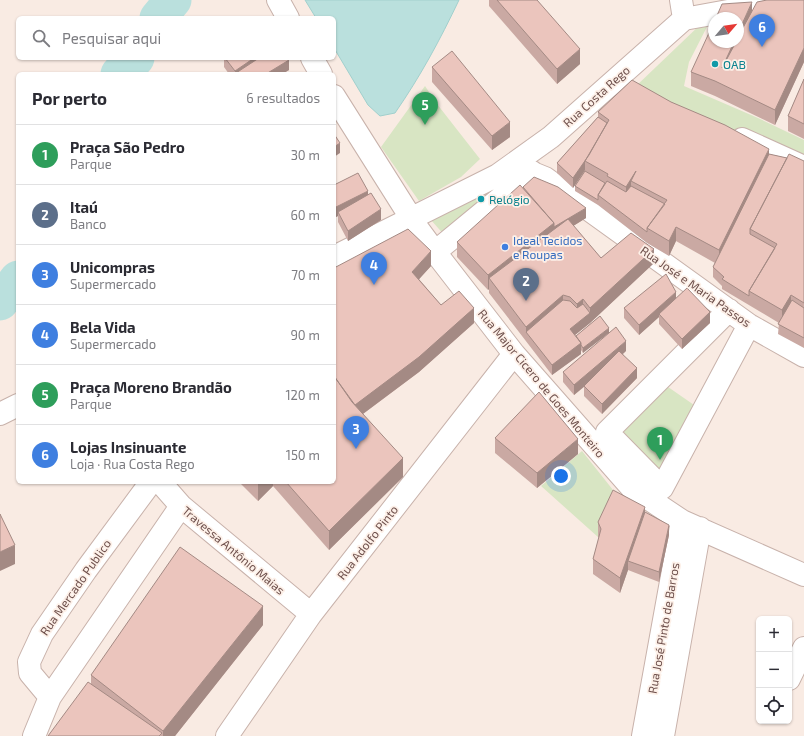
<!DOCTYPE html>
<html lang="pt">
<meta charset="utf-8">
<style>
:root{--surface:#fff;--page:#f2f2f3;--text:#2b2b33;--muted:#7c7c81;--line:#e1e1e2;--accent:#0f766e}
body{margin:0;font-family:"Exo 2",sans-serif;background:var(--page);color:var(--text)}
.controls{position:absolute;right:12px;bottom:12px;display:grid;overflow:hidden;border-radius:6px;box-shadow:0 1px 3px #0004}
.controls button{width:36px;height:36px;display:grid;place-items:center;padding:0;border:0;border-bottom:1px solid var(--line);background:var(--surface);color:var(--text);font:20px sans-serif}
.compass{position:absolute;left:708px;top:12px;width:36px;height:36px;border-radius:50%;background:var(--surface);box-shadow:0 1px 3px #0004;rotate:61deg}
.you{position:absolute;left:561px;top:476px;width:14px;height:14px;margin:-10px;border:3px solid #fff;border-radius:50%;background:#1a73e8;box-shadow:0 0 0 6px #1a73e833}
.badge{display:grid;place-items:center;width:26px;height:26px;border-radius:50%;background:var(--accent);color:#fff;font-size:13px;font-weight:700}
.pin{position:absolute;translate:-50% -33px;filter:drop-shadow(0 1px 2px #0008)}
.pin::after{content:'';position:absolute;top:21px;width:14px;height:12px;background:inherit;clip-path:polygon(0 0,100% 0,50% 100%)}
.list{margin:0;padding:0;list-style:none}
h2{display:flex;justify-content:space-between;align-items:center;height:52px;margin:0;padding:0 16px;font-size:17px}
h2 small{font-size:13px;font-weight:400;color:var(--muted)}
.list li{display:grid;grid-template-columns:26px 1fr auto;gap:12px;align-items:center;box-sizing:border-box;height:60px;padding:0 16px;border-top:1px solid var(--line)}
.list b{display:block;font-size:15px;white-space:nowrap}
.list p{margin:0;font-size:13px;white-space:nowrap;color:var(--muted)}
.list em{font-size:13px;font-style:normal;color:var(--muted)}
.icon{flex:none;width:22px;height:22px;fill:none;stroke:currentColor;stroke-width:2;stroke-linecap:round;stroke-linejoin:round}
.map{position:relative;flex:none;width:804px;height:736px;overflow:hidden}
.search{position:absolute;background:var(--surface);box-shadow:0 1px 3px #0004;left:16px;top:16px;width:320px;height:44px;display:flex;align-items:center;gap:10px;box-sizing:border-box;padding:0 14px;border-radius:6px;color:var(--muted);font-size:15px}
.panel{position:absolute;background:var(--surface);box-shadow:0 1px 3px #0004;left:16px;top:72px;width:320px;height:412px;border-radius:6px}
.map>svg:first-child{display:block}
</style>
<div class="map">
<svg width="804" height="736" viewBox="0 0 804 736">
<rect width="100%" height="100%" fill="#f9ebe3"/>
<path fill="#d8e5c3" d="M 712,17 L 689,62 L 684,86 L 758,118 L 804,140 L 804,166 L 634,88 L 702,23 Z
M 425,86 L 437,104 L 480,159 L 461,177 L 419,201 L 381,147 Z
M 495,182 L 503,192 L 446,237 L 431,220 Z
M 658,380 L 707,414 L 670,496 L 602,427 Z
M 582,451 L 617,495 L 598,537 L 541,486 Z"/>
<path fill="#bae0dd" stroke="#a1d0cd" d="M 305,0 L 459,0 C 440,40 420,77 395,113 L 380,116 L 368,105 L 334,48 L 334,18 L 316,18 Z"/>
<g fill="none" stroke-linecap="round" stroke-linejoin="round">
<path stroke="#bae0dd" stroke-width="37" d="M 158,18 L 173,0
M 119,74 L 136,58
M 0,302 L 18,279"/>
<g stroke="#c8b2ab" stroke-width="24">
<path id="minor" d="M 278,0 L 288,18
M 681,0 L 684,19
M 312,58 L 321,74
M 334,96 L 418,229 L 435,252 L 514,354 L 631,487 L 682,521 L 804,575
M 742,139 L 804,167
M 513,165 L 545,178 L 749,325 L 804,356
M 435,252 L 532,172
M 334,257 L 498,175 L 551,137 L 684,19 L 789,0
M 729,310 L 607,432 L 662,488 L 749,325
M 0,414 L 18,405
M 160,482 L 181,506 L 311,614
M 789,679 L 804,648
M 50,697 L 181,506
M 34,736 L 50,697 L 30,673 L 29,662 L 42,634 L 86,570 L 151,482
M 227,736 L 311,614 L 514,354
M 643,736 L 682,521
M 663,736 L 700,528"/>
</g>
<use href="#minor" stroke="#fff" stroke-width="22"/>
</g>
<path fill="#caa9a3" d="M 489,0 L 537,0 L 580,64 L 557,84 L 489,6 Z
M 804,0 L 804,62 L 775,125 L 715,96 L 691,86 L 691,72 L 752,11 Z
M 224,58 L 288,58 L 289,70 L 282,74 L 229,74 L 224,67 Z
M 432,67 L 510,137 L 492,150 L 432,82 Z
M 804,79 L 804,139 L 788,131 L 788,116 Z
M 671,102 L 769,154 L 787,158 L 804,161 L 804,348 L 778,334 L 779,323 L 722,289 L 722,286 L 713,277 L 713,267 L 715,263 L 676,241 L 669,256 L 647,243 L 598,205 L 575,191 L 575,186 L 585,170 L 573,188 L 557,173 L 557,163 L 598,117 L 598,112 Z
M 334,185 L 368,194 L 381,220 L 348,241 L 338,222 L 338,216 L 334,218 Z
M 523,187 L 586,218 L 573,226 L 601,258 L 654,263 L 590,323 L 575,335 L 576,336 L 600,316 L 583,353 L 581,350 L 581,354 L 552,375 L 489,293 L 489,289 L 488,290 L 457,257 L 457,242 Z
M 431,266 L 419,279 L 441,305 L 474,323 L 419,372 L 363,414 L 403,477 L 329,550 L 273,486 L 258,501 L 239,482 L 334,482 L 334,268 Z
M 676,298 L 710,323 L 682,349 L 659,324 L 659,317 L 639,335 L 624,318 L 624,308 Z
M 626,351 L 623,354 L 637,378 L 602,414 L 584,396 L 584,387 L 574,395 L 563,382 L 563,372 Z
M 495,438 L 578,454 L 537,488 L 495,453 Z
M 645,512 L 669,535 L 659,582 L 628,570 L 620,593 L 593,574 L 593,559 L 599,538 L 598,537 L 598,522 Z
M 263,625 L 175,736 L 48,736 L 91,684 L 91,675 Z"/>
<path fill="#a48a84" d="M 752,2 L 752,17 L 722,83 L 722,68 L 734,42 L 738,42 L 738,33 Z
M 804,48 L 804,62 L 775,125 L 775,110 Z
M 580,49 L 580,64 L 557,84 L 557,69 Z
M 254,58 L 270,58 L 235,74 L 235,71 Z
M 289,60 L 289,70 L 282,74 L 266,74 Z
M 510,122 L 510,137 L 492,150 L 492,136 Z
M 609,124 L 585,161 L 585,170 L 573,188 L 573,178 Z
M 340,143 L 340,153 L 334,157 L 334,147 Z
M 769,149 L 769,164 L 719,265 L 719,250 Z
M 636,171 L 631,181 L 631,194 L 626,202 L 626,187 Z
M 368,191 L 368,201 L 338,212 L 338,216 L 334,218 L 334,208 Z
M 586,208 L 586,218 L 554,238 L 554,227 Z
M 381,209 L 381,220 L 348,241 L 348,231 Z
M 554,223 L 554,238 L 489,278 L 489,289 L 488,290 L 488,275 Z
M 676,227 L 676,241 L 669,256 L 669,241 Z
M 654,249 L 654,263 L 590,323 L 570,339 L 570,329 L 590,313 L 590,308 Z
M 431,251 L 431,266 L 412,287 L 412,272 Z
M 676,292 L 676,302 L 659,314 L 659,317 L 639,335 L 639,325 Z
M 563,295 L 563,310 L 526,332 L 526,342 L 526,327 Z
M 791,295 L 791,310 L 782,325 L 782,310 Z
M 583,299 L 583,314 L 577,319 L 577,304 Z
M 474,308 L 474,323 L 419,372 L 352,422 L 352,407 Z
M 710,312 L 710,323 L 682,349 L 682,339 Z
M 609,328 L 609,333 L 583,353 L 583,348 Z
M 626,341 L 626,351 L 574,395 L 574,385 Z
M 581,343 L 581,354 L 552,375 L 552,365 Z
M 637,368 L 637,378 L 602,414 L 602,404 Z
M 578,439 L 578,454 L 537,488 L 537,473 Z
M 403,458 L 403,477 L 329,550 L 329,531 Z
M 258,482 L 273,482 L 273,486 L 258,501 Z
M 645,507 L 645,522 L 628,561 L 628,570 L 620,593 L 620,578 Z
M 669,525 L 669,535 L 659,582 L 659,572 Z
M 15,545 L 15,564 L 0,571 L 0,552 Z
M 263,606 L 263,625 L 175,736 L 163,736 L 163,731 Z"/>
<path fill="#ebc5bd" stroke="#a48a84" d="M 497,0 L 537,0 L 580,49 L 557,69 Z
M 767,0 L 804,0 L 804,48 L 775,110 L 715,81 L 691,72 L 714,22 L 714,42 L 734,42 L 722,68 L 736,42 L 738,42 L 738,37 L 757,2 Z
M 752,2 L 738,33 L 738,18 L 716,18 L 722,4 Z
M 452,51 L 510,122 L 492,136 L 432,67 Z
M 225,58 L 254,58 L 235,71 Z
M 259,58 L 288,58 L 289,60 L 266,74 L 237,74 L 236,73 Z
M 804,79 L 804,124 L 788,116 Z
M 632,80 L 671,102 L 725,125 L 769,149 L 719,250 L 676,227 L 669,241 L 647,228 L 667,200 L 631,181 L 636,171 L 626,187 L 607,176 L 608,174 L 585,161 L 609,120 L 598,112 Z
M 598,117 L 607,123 L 589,155 L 573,178 L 557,163 Z
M 334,134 L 340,143 L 334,147 Z
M 769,154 L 787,158 L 750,229 L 750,234 L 775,248 L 749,291 L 749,296 L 722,279 L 724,277 L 713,267 Z
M 789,154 L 804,161 L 804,303 L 791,295 L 782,310 L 749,291 L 777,244 L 750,229 Z
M 585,171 L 605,183 L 598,195 L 598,200 L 575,186 Z
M 358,173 L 368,191 L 334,208 L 334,185 Z
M 534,177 L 558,187 L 586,208 L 554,227 L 554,223 L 523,187 Z
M 607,181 L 626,192 L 631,186 L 665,204 L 647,228 L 647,232 L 598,195 Z
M 520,185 L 554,223 L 488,275 L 457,242 Z
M 371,193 L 381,209 L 348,231 L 338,212 Z
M 568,219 L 601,258 L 631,233 L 654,249 L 590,308 L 583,299 L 577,304 L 570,297 L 563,295 L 526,327 L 489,278 Z
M 408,229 L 431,251 L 412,272 L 441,305 L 459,291 L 474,308 L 419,357 L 355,405 L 334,376 L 334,268 Z
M 666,274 L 676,292 L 639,325 L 624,308 Z
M 687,288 L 710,312 L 682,339 L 659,314 Z
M 563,300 L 570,301 L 577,308 L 583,304 L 590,313 L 570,329 L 581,343 L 552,365 L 526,332 Z
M 792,300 L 804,308 L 804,338 L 778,324 Z
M 600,316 L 609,328 L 583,348 L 581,345 L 581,343 L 576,336 Z
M 616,327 L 626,341 L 574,385 L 563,372 Z
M 619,351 L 637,368 L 602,404 L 584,386 Z
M 334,376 L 352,402 L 403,458 L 329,531 L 286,482 L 334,482 Z
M 539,392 L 578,439 L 537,473 L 495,438 Z
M 613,490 L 645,507 L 620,578 L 593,559 L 601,529 L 598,522 Z
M 645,512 L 669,525 L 659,572 L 628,561 Z
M 0,514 L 15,545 L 0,552 Z
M 180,547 L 263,606 L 163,731 L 91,675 Z
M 88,682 L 162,733 L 159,736 L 48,736 Z"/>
<g fill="#0f9aa8" stroke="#fdf0e8" stroke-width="1.5">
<circle cx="715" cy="64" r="4"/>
<circle cx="481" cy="199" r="4"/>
</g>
<circle fill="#3f7fe0" stroke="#fdf0e8" stroke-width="1.5" cx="505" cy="247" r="4"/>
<g text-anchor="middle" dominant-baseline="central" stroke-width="3.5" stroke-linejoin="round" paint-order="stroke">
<g font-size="12" fill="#0d838f" stroke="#fdf0e8" text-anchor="start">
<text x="723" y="64">OAB</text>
<text x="489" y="199">Relógio</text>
</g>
<g font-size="12" fill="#6e504c" stroke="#fdf0e8">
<text transform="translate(596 96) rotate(-42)">Rua Costa Rego</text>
<text transform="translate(696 286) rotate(35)">Rua José e Maria Passos</text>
<text transform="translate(542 383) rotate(50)">Rua Major Cicero de Goes Monteiro</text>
<text transform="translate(367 542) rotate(-52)">Rua Adolfo Pinto</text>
<text transform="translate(234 550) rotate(40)">Travessa Antônio Maias</text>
<text transform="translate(75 587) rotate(-55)">Rua Mercado Publico</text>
<text transform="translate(663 628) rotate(-80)">Rua José Pinto de Barros</text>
</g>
<g font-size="12" fill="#366cbe" stroke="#fdf0e8" text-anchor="start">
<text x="513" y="240">Ideal Tecidos<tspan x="513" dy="14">e Roupas</tspan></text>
</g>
</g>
</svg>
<div class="controls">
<button>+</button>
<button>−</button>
<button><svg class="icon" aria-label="locate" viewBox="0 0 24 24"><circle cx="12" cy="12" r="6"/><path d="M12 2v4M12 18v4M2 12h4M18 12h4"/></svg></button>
</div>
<svg class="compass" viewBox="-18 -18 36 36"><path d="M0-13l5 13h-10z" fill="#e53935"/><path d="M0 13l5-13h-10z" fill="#7c7c81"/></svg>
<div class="you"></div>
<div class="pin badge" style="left:660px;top:460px;background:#2e9e5b">1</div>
<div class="pin badge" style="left:526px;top:301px;background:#5c6f8a">2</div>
<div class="pin badge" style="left:356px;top:449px;background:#3f7fe0">3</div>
<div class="pin badge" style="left:374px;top:285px;background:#3f7fe0">4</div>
<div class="pin badge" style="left:425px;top:125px;background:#2e9e5b">5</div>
<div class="pin badge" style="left:762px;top:47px;background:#3f7fe0">6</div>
<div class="search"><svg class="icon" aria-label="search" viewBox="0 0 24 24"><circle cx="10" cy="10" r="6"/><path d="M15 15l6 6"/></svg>Pesquisar aqui</div>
<section class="panel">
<h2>Por perto<small>6 resultados</small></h2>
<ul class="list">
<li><span class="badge" style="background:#2e9e5b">1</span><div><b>Praça São Pedro</b><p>Parque</p></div><em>30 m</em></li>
<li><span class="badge" style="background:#5c6f8a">2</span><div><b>Itaú</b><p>Banco</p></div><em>60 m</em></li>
<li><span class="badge" style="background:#3f7fe0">3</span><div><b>Unicompras</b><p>Supermercado</p></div><em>70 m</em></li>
<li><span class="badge" style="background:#3f7fe0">4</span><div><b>Bela Vida</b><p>Supermercado</p></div><em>90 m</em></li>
<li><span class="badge" style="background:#2e9e5b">5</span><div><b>Praça Moreno Brandão</b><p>Parque</p></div><em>120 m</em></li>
<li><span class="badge" style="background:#3f7fe0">6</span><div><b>Lojas Insinuante</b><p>Loja · Rua Costa Rego</p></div><em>150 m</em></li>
</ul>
</section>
</div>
